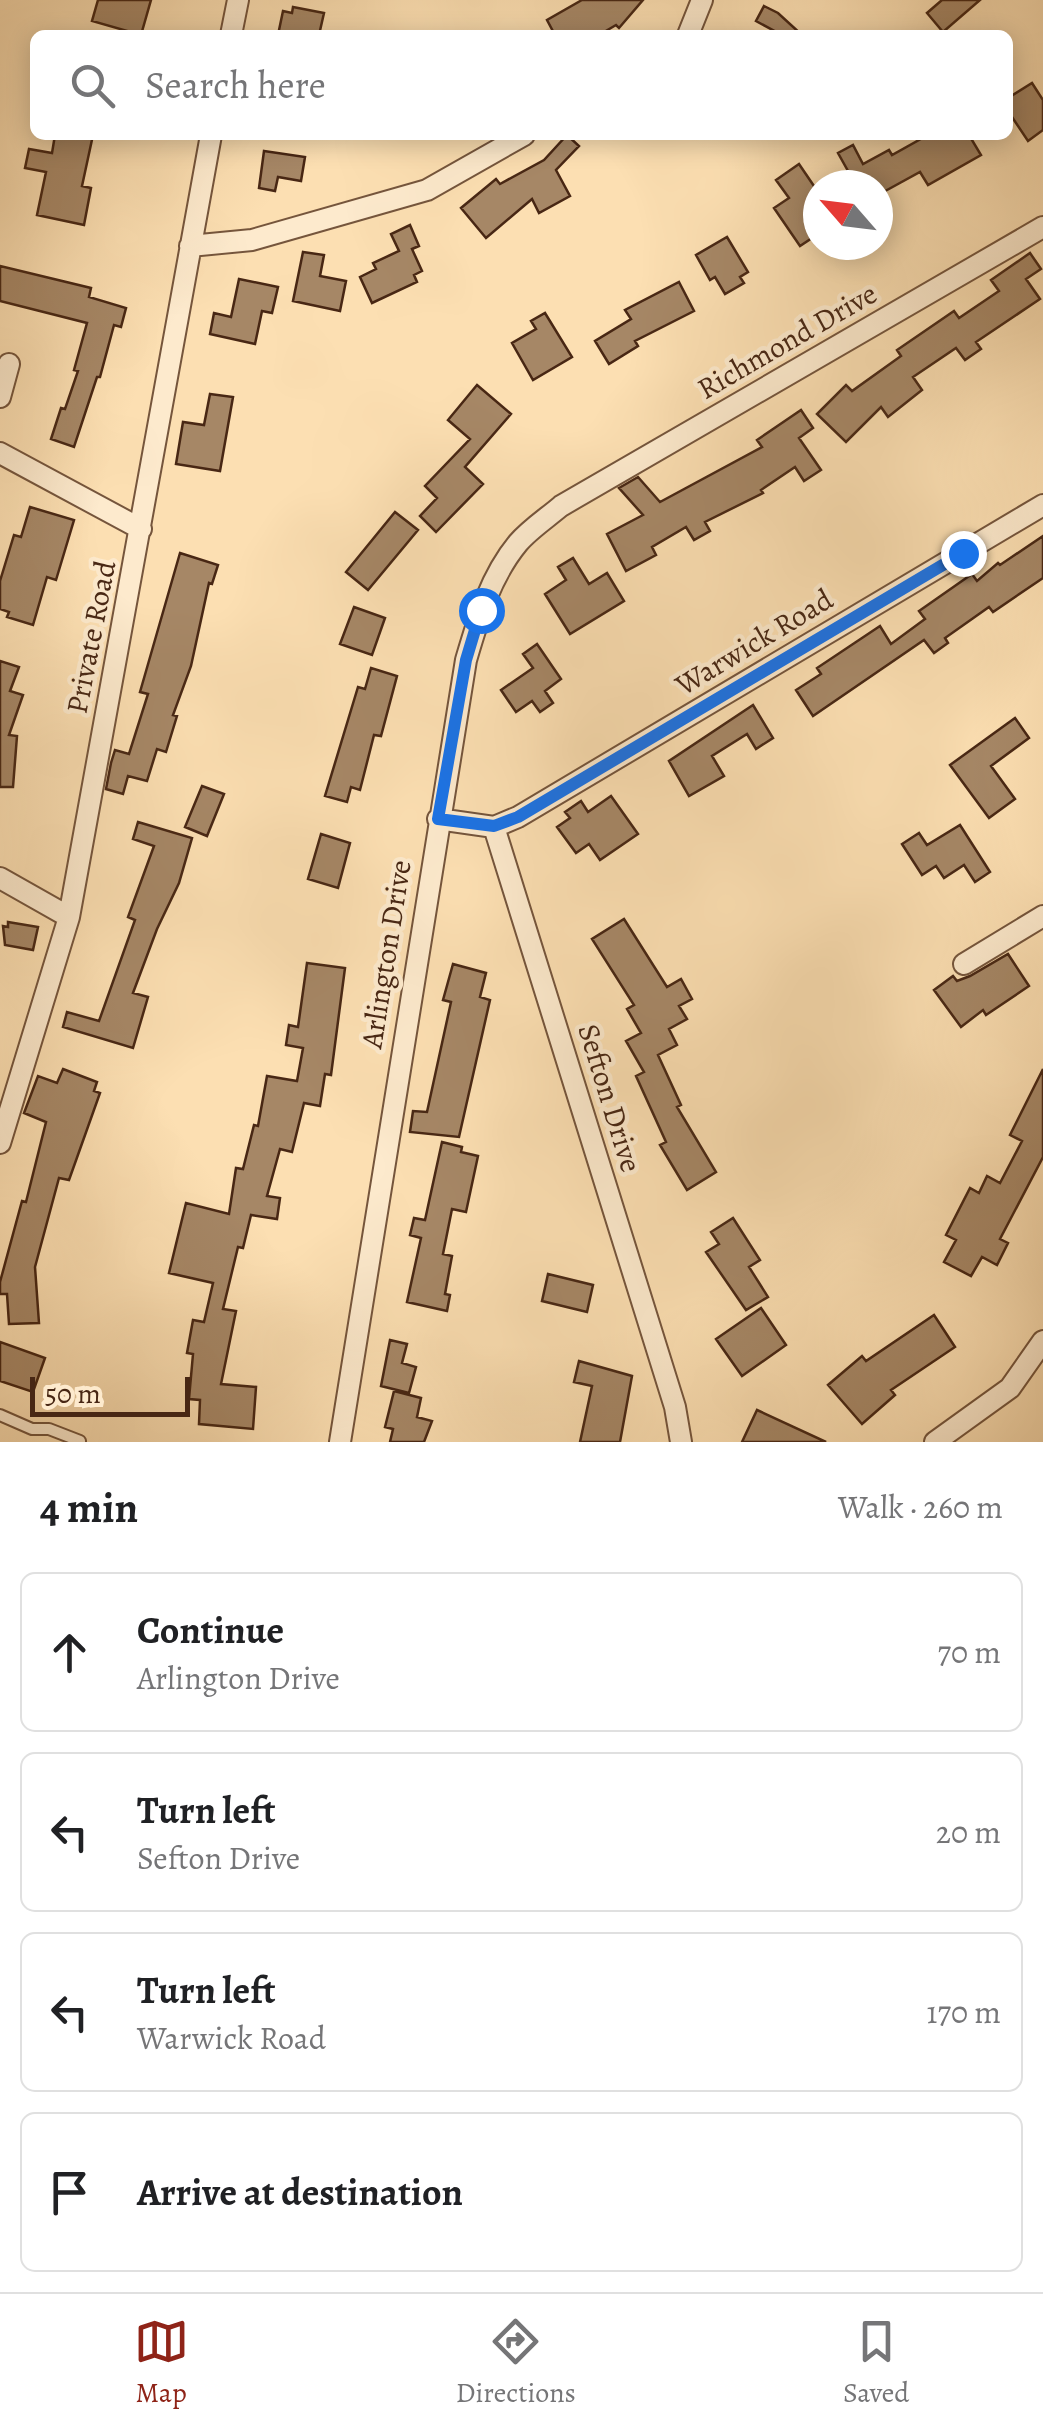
<!DOCTYPE html>
<meta charset="utf-8">
<style>
:root{--surface:#fff;--page:#f2f2f2;--text:#202124;--muted:#757577;--line:#e0e0e0;--accent:#8f2418}
body{margin:0;font-family:Alegreya,serif;background:var(--page);color:var(--text)}
.compass{position:absolute;left:803px;top:170px;width:90px;height:90px;border-radius:50%;background:var(--surface);box-shadow:0 5px 25px #0003;rotate:298deg}
.scale{position:absolute;left:30px;bottom:25px;width:160px;box-sizing:border-box;padding-left:10px;border:5px solid #482714;border-top:0;font-size:28px;line-height:35px;white-space:nowrap;color:#482714;-webkit-text-stroke:8px #fdeacd;paint-order:stroke}
.stop{position:absolute;width:30px;height:30px;margin:-22px;border:8px solid #1a73e8;border-radius:50%;background:#fff}
.stop.end{background:#1a73e8;border-color:#fff;box-shadow:0 2px 10px #0008}
.list{margin:0;padding:0;list-style:none}
h2{display:flex;justify-content:space-between;align-items:center;height:130px;margin:0;padding:0 40px;font-size:42px}
h2 small{font-size:32px;font-weight:400;color:var(--muted)}
.list li{display:grid;grid-template-columns:65px 1fr auto;gap:30px;align-items:center;box-sizing:border-box;height:160px;margin:0 20px 20px;padding:0 20px;border:2px solid var(--line);border-radius:15px}
.list b{display:block;font-size:38px;white-space:nowrap}
.list p{margin:0;font-size:32px;white-space:nowrap;color:var(--muted)}
.list em{font-size:32px;font-style:normal;color:var(--muted)}
.icon{flex:none;width:55px;height:55px;fill:none;stroke:currentColor;stroke-width:2;stroke-linecap:round;stroke-linejoin:round}
.map{position:relative;flex:none;width:1043px;height:1442px;overflow:hidden}
.search{position:absolute;background:var(--surface);box-shadow:0 5px 25px #0003;left:30px;right:30px;top:30px;height:110px;display:flex;align-items:center;gap:25px;box-sizing:border-box;padding:0 35px;border-radius:15px;color:var(--muted);font-size:38px}
.sheet{height:850px;background:var(--surface)}
nav{display:flex;justify-content:space-around;align-items:center;box-sizing:border-box;height:140px;border-top:2px solid var(--line);background:var(--surface);font-size:28px;color:var(--muted)}
nav a{display:grid;justify-items:center;gap:5px}
nav .on{color:var(--accent)}
.map>svg:first-child{display:block}
</style>
<div class="map">
<svg width="1043" height="1442" viewBox="0 0 1043 1442">
<rect width="100%" height="100%" fill="#fcdfb2"/>
<filter id="stains"><feTurbulence type="fractalNoise" baseFrequency=".002" numOctaves="4"/><feColorMatrix values="0 0 0 0 .2 0 0 0 0 .09 0 0 0 0 .02 0 0 0 .5 -.17"/></filter>
<radialGradient id="worn" r=".72"><stop offset=".6" stop-color="#630" stop-opacity="0"/><stop offset="1" stop-color="#630" stop-opacity=".3"/></radialGradient>
<path fill="#a68766" stroke="#482714" stroke-width="2.5" d="M 98,0 L 151,0 L 141,35 L 92,21 Z
M 582,0 L 643,0 L 619,28 L 616,25 L 599,35 L 555,35 L 547,20 Z
M 942,0 L 980,0 L 943,32 L 927,13 Z
M 764,6 L 778,13 L 802,35 L 782,35 L 756,21 Z
M 293,7 L 324,13 L 319,35 L 278,35 L 283,11 L 292,13 Z
M 1032,83 L 1043,100 L 1043,130 L 1028,141 L 1008,111 L 1008,98 Z
M 55,135 L 93,135 L 82,186 L 91,188 L 84,225 L 37,215 L 46,172 L 25,168 L 29,149 L 52,153 Z
M 567,135 L 579,146 L 556,170 L 570,196 L 539,213 L 532,199 L 486,238 L 461,208 L 496,179 L 500,184 L 544,160 Z
M 928,135 L 969,135 L 981,155 L 928,185 L 920,172 L 878,195 L 878,185 L 823,185 L 848,171 L 838,153 L 853,145 L 863,164 L 889,150 L 892,155 Z
M 264,151 L 305,157 L 301,181 L 278,177 L 275,191 L 259,188 Z
M 799,164 L 818,192 L 818,234 L 800,246 L 774,208 L 789,198 L 776,180 Z
M 410,225 L 419,246 L 412,249 L 422,271 L 414,275 L 417,282 L 372,303 L 360,277 L 376,269 L 373,263 L 399,251 L 391,234 Z
M 727,237 L 748,272 L 740,277 L 744,283 L 725,294 L 715,277 L 710,280 L 696,255 Z
M 303,252 L 324,255 L 320,276 L 346,281 L 340,311 L 293,301 Z
M 1030,253 L 1041,269 L 1026,279 L 1040,299 L 976,342 L 981,349 L 965,360 L 956,348 L 913,377 L 922,390 L 888,417 L 881,407 L 846,442 L 817,414 L 846,385 L 852,391 L 901,356 L 897,350 L 954,311 L 959,318 L 999,291 L 991,280 Z
M 0,266 L 91,288 L 89,297 L 126,308 L 121,327 L 114,325 L 100,377 L 97,377 L 74,447 L 51,439 L 61,408 L 65,409 L 78,371 L 74,370 L 87,323 L 0,301 Z
M 239,279 L 278,287 L 272,313 L 262,311 L 255,344 L 210,334 L 214,313 L 231,317 Z
M 679,282 L 694,311 L 635,341 L 638,346 L 609,364 L 595,341 L 631,319 L 625,310 Z
M 545,313 L 572,357 L 533,380 L 512,343 L 536,329 L 531,321 Z
M 477,385 L 511,414 L 465,467 L 483,484 L 436,532 L 420,516 L 437,498 L 425,486 L 470,439 L 448,420 Z
M 210,394 L 233,397 L 220,471 L 176,464 L 183,422 L 204,425 Z
M 801,410 L 813,428 L 799,438 L 821,470 L 804,481 L 795,467 L 761,490 L 763,493 L 705,522 L 710,531 L 694,540 L 686,527 L 652,547 L 656,555 L 626,571 L 607,534 L 643,515 L 619,488 L 638,477 L 660,502 L 762,447 L 757,440 Z
M 30,507 L 74,520 L 56,580 L 47,577 L 33,625 L 7,617 L 9,612 L 0,609 L 0,581 L 14,535 L 21,537 Z
M 395,512 L 418,530 L 368,590 L 346,572 Z
M 1043,536 L 1043,578 L 993,612 L 989,607 L 945,638 L 948,643 L 934,653 L 924,640 L 813,716 L 796,690 L 821,674 L 817,668 L 880,626 L 891,644 L 925,619 L 919,611 L 972,574 L 977,581 L 998,563 L 1000,565 Z
M 180,553 L 218,565 L 212,584 L 209,583 L 191,666 L 173,715 L 177,716 L 166,752 L 157,749 L 147,781 L 128,776 L 123,794 L 106,789 L 111,763 L 115,750 L 129,754 L 148,694 L 140,692 Z
M 573,558 L 589,584 L 607,573 L 624,601 L 570,634 L 545,594 L 566,580 L 558,567 Z
M 354,607 L 385,618 L 372,655 L 340,644 Z
M 537,644 L 561,679 L 545,691 L 553,703 L 540,712 L 532,701 L 516,712 L 501,690 L 533,668 L 523,654 Z
M 0,661 L 19,667 L 10,691 L 23,695 L 9,735 L 17,736 L 13,787 L 0,787 Z
M 371,668 L 397,676 L 381,736 L 374,735 L 360,790 L 351,787 L 347,802 L 325,796 L 358,687 L 365,689 Z
M 753,705 L 773,738 L 756,749 L 747,734 L 712,756 L 724,776 L 689,796 L 669,761 Z
M 1015,718 L 1029,738 L 991,766 L 1015,799 L 989,818 L 950,765 Z
M 202,786 L 224,794 L 207,836 L 185,827 Z
M 611,796 L 638,834 L 600,860 L 589,844 L 576,853 L 557,827 L 570,818 L 565,812 L 581,801 L 588,812 Z
M 138,822 L 192,838 L 179,883 L 157,929 L 133,993 L 148,997 L 133,1048 L 63,1027 L 67,1012 L 99,1021 L 135,920 L 128,917 L 154,846 L 133,839 Z
M 960,825 L 990,872 L 975,882 L 964,865 L 944,878 L 936,866 L 922,875 L 902,844 L 919,833 L 927,845 Z
M 321,834 L 350,843 L 338,888 L 308,879 Z
M 624,919 L 667,987 L 681,979 L 692,999 L 679,1006 L 687,1019 L 669,1029 L 677,1045 L 658,1055 L 681,1105 L 677,1107 L 716,1172 L 687,1190 L 660,1145 L 666,1142 L 636,1076 L 644,1072 L 626,1041 L 641,1033 L 627,1009 L 634,1005 L 592,939 Z
M 8,922 L 38,927 L 33,950 L 5,945 L 3,926 L 8,927 Z
M 1008,954 L 1029,986 L 986,1015 L 983,1010 L 961,1027 L 934,990 L 953,976 L 957,981 L 970,976 Z
M 307,963 L 345,968 L 331,1075 L 325,1074 L 320,1106 L 304,1103 L 292,1152 L 280,1149 L 267,1196 L 280,1198 L 277,1219 L 251,1215 L 243,1248 L 238,1247 L 223,1309 L 236,1311 L 221,1384 L 256,1387 L 253,1429 L 199,1424 L 200,1400 L 189,1399 L 193,1354 L 187,1353 L 193,1320 L 204,1322 L 213,1283 L 169,1273 L 186,1203 L 229,1214 L 236,1168 L 243,1169 L 254,1125 L 258,1126 L 267,1076 L 297,1081 L 303,1048 L 286,1045 L 289,1025 L 298,1027 Z
M 453,964 L 486,973 L 480,997 L 490,1000 L 459,1137 L 410,1132 L 413,1111 L 427,1112 L 451,1002 L 443,1000 Z
M 63,1069 L 97,1082 L 94,1091 L 100,1093 L 69,1180 L 59,1178 L 35,1267 L 39,1323 L 9,1324 L 7,1294 L 0,1294 L 0,1282 L 22,1201 L 26,1202 L 46,1122 L 24,1113 L 38,1076 L 57,1083 Z
M 1043,1069 L 1043,1157 L 1000,1239 L 1008,1243 L 997,1265 L 982,1257 L 971,1276 L 944,1262 L 956,1240 L 946,1235 L 970,1188 L 979,1193 L 987,1176 L 1000,1183 L 1022,1141 L 1010,1135 Z
M 442,1142 L 462,1147 L 461,1152 L 478,1156 L 466,1212 L 452,1209 L 443,1254 L 452,1256 L 445,1294 L 450,1295 L 447,1311 L 407,1302 L 421,1238 L 410,1235 L 414,1218 L 425,1220 Z
M 733,1218 L 760,1260 L 749,1267 L 768,1297 L 746,1310 L 706,1252 L 719,1244 L 711,1232 Z
M 548,1274 L 593,1285 L 587,1312 L 542,1301 Z
M 761,1308 L 786,1345 L 742,1376 L 716,1339 Z
M 934,1315 L 955,1347 L 891,1390 L 895,1395 L 862,1424 L 828,1385 L 862,1356 L 866,1361 Z
M 390,1340 L 407,1344 L 402,1363 L 416,1367 L 409,1393 L 381,1386 Z
M 0,1342 L 45,1358 L 33,1392 L 0,1381 Z
M 579,1361 L 632,1376 L 620,1442 L 580,1442 L 592,1386 L 574,1382 Z
M 394,1391 L 421,1398 L 417,1417 L 432,1421 L 424,1442 L 390,1442 L 393,1429 L 385,1427 Z
M 757,1410 L 826,1442 L 742,1442 Z"/>
<g fill="none" stroke-linecap="round" stroke-linejoin="round">
<g stroke="#75553c" stroke-width="14">
<path id="lane" d="M 0,1415 L 32,1429 L 49,1429 L 80,1441"/>
</g>
<g stroke="#75553c" stroke-width="24">
<path id="street" d="M 231,35 L 238,0
M 688,35 L 702,0
M 190,246 L 252,240 L 427,190 L 524,135
M 0,397 L 9,364
M 0,453 L 141,529
M 438,819 L 494,827 L 675,1407 L 681,1442
M 494,827 L 518,817 L 1043,505
M 0,878 L 69,917
M 964,964 L 1043,916
M 0,1143 L 69,917 L 211,135
M 340,1442 L 466,660 C 478,619 490,577 518,543 C 530,529 547,518 561,506 L 1043,227
M 935,1442 L 1010,1388 L 1043,1341"/>
</g>
<use href="#lane" stroke="#fdeacd" stroke-width="10"/>
<use href="#street" stroke="#fdeacd" stroke-width="20"/>
</g>
<g fill="none" stroke-linecap="round" stroke-linejoin="round">
<path stroke="#1a73e8" stroke-width="12" d="M 481,610 L 466,660 L 438,819 L 494,826 L 518,817 L 963,553"/>
</g>
<g text-anchor="middle" dominant-baseline="central" stroke-width="9" stroke-linejoin="round" paint-order="stroke">
<g font-size="30" fill="#482714" stroke="#fdeacd">
<text transform="translate(787 341) rotate(-30)">Richmond Drive</text>
<text transform="translate(91 637) rotate(-79)">Private Road</text>
<text transform="translate(754 642) rotate(-31)">Warwick Road</text>
<text transform="translate(386 954) rotate(-81)">Arlington Drive</text>
<text transform="translate(610 1098) rotate(73)">Sefton Drive</text>
</g>
</g>
<rect width="100%" height="100%" filter="url(#stains)"/>
<rect width="100%" height="100%" fill="url(#worn)"/>
</svg>
<svg class="compass" viewBox="-18 -18 36 36"><path d="M0-13l5 13h-10z" fill="#e53935"/><path d="M0 13l5-13h-10z" fill="#757577"/></svg>
<div class="scale">50 m</div>
<div class="stop" style="left:481px;top:610px"></div>
<div class="stop end" style="left:963px;top:553px"></div>
<div class="search"><svg class="icon" aria-label="search" viewBox="0 0 24 24"><circle cx="10" cy="10" r="6"/><path d="M15 15l6 6"/></svg>Search here</div>
</div>
<section class="sheet">
<h2>4 min<small>Walk · 260 m</small></h2>
<ul class="list">
<li><svg class="icon" aria-label="ahead" viewBox="0 0 24 24"><path d="M12 20V5M6 11l6-6 6 6"/></svg><div><b>Continue</b><p>Arlington Drive</p></div><em>70 m</em></li>
<li><svg class="icon" aria-label="left" viewBox="0 0 24 24"><path d="M17 20v-9H6M10 6l-5 5 5 5"/></svg><div><b>Turn left</b><p>Sefton Drive</p></div><em>20 m</em></li>
<li><svg class="icon" aria-label="left" viewBox="0 0 24 24"><path d="M17 20v-9H6M10 6l-5 5 5 5"/></svg><div><b>Turn left</b><p>Warwick Road</p></div><em>170 m</em></li>
<li><svg class="icon" aria-label="arrive" viewBox="0 0 24 24"><path d="M6 21V4h12l-3 4 3 4H6"/></svg><div><b>Arrive at destination</b></div></li>
</ul>
</section>
<nav>
<a class="on"><svg class="icon" aria-label="map" viewBox="0 0 24 24"><path d="M3 6l6-2 6 2 6-2v14l-6 2-6-2-6 2zM9 4v14M15 6v14"/></svg>Map</a>
<a><svg class="icon" aria-label="directions" viewBox="0 0 24 24"><path d="M12 3l9 9-9 9-9-9zM9 14v-3h6M13 9l2 2-2 2"/></svg>Directions</a>
<a><svg class="icon" aria-label="saved" viewBox="0 0 24 24"><path d="M7 4h10v16l-5-4-5 4z"/></svg>Saved</a>
</nav>
